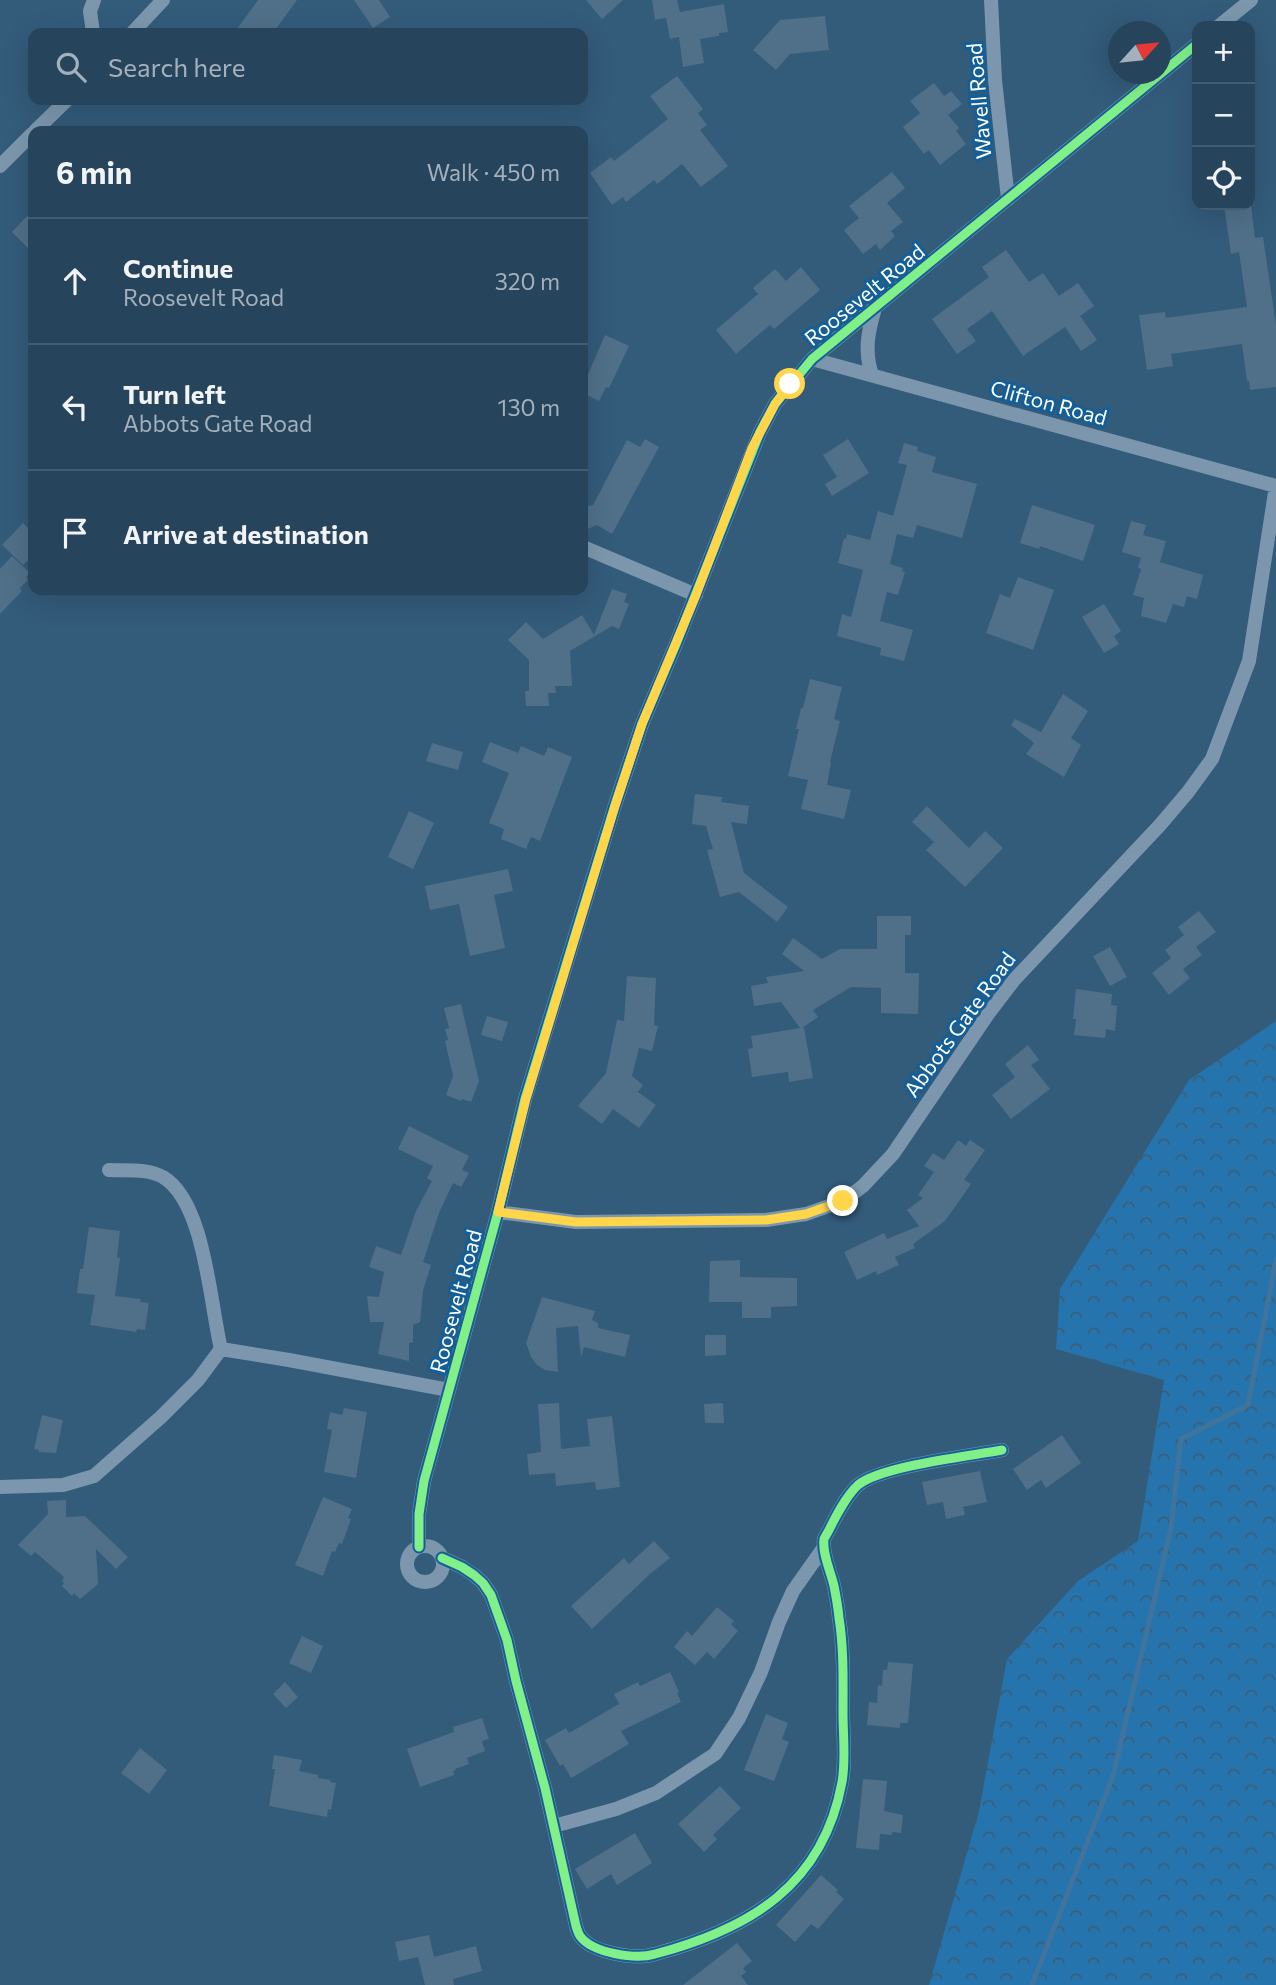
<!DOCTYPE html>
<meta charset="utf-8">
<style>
:root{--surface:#26445c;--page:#2e4b62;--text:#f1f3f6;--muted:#a4b0bb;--line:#425c72}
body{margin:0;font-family:Commissioner,sans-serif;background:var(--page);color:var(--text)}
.controls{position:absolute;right:21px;top:21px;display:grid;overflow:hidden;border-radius:14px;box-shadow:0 7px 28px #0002}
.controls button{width:63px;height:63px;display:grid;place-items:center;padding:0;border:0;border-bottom:2px solid var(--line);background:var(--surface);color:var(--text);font:35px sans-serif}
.compass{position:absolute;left:1108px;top:21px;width:63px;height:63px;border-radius:50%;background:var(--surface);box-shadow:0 7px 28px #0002;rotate:63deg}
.stop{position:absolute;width:21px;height:21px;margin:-16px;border:5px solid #ffd54a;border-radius:50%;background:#fff}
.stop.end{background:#ffd54a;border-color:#fff;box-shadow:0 2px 7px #0008}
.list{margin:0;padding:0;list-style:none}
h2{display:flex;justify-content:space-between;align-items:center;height:91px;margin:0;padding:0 28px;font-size:30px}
h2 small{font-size:23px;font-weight:400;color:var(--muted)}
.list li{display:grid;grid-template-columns:46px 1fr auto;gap:21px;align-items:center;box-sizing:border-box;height:126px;padding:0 28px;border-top:2px solid var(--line)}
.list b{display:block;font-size:26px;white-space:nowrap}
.list p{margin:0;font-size:23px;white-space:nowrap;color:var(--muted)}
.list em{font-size:23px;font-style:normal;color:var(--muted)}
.icon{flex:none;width:38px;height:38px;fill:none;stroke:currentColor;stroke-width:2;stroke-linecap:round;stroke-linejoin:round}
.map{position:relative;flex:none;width:1276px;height:1985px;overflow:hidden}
.search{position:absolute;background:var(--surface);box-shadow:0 7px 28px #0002;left:28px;top:28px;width:560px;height:77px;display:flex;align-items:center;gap:18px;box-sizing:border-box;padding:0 24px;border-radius:14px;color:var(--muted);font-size:26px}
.panel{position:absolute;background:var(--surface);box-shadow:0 7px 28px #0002;left:28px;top:126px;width:560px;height:469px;border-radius:14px}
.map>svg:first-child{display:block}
</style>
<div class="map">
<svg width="1276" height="1985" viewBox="0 0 1276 1985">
<defs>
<pattern id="forest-crowns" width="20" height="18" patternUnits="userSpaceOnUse" patternTransform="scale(1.75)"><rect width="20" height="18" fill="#2674ad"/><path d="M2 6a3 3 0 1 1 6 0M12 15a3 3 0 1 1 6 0" fill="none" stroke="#3b5e78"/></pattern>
</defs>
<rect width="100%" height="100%" fill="#335b7a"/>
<path fill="url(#forest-crowns)" d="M 1276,1021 L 1276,1985 L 929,1985 L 979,1811 L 1007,1659 L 1078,1581 L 1138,1541 L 1164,1380 L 1056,1349 L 1060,1289 L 1189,1080 Z"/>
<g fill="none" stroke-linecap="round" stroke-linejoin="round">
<path stroke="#41749c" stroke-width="5" d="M 1032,1985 L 1113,1776 L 1171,1528 L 1181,1439 L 1248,1405 L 1276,1260"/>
</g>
<path fill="#507089" d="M 258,0 L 297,0 L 273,33 L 234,33 Z
M 354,0 L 379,0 L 390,17 L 373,28 Z
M 586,0 L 623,0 L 602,19 Z
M 652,0 L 677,0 L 680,12 L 724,4 L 728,32 L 719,33 L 719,36 L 700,39 L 704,63 L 683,67 L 679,37 L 670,39 L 666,18 L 655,20 Z
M 825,16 L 829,50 L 790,54 L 776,70 L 753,50 L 780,20 Z
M 677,76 L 703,109 L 698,113 L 707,125 L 700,130 L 728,166 L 701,187 L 682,164 L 657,184 L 654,180 L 626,202 L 623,197 L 612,205 L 590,173 L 611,157 L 614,161 L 668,119 L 650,96 Z
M 934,83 L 944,96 L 951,91 L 962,104 L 948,115 L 959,128 L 956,131 L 966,144 L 940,165 L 929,150 L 924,154 L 903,127 L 920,113 L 910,101 Z
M 892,172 L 905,188 L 887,203 L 903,222 L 891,231 L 895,236 L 880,250 L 876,244 L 863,254 L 844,230 L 859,218 L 849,206 Z
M 1224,205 L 1251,205 L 1255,238 L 1263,237 L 1276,325 L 1276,387 L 1250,390 L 1249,381 L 1247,381 L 1242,344 L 1171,354 L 1173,366 L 1147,370 L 1139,315 L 1165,312 L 1166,318 L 1247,307 L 1239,252 L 1231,254 Z
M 33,210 L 33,253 L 12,232 Z
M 1006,250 L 1029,282 L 1043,273 L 1059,296 L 1078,283 L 1094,306 L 1080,316 L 1097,340 L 1081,351 L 1065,327 L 1023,356 L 992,311 L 967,329 L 976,341 L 957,354 L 932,319 L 989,277 L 982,267 Z
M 801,267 L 820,290 L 774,329 L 770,325 L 736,354 L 716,330 L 758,294 L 753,288 L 775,269 L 786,281 Z
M 605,335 L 629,346 L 609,388 L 606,387 L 599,401 L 583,393 L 583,386 Z
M 645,439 L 659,447 L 612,534 L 597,525 L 583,531 L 583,507 L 593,505 L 627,440 L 640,447 Z
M 848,439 L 869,473 L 832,496 L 825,484 L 837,477 L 823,455 Z
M 904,443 L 918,447 L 917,451 L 936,457 L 932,472 L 977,484 L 962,538 L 917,525 L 913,538 L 897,534 L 890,564 L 903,568 L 902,571 L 905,572 L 898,595 L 887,592 L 880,621 L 913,630 L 904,661 L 880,655 L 881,648 L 837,636 L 842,614 L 851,617 L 863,570 L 838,563 L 844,538 L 846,539 L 847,534 L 870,540 L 878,511 L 893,516 L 907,465 L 898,463 Z
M 1032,505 L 1095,525 L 1083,561 L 1040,546 L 1039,549 L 1020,543 Z
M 1131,521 L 1146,525 L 1143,535 L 1166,541 L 1160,562 L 1203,575 L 1197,599 L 1187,596 L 1184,607 L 1173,604 L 1166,623 L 1141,616 L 1144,598 L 1133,595 L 1141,569 L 1138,568 L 1141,558 L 1122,552 Z
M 23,523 L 33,533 L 33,555 L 23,565 L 2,545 Z
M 12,556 L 30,573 L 26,577 L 28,580 L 20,588 L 22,591 L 0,614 L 0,569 Z
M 1018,577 L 1054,590 L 1033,650 L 986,633 L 1000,594 L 1010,598 Z
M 612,589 L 627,594 L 624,602 L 629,604 L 619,629 L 612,626 L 570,651 L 572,686 L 555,686 L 556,693 L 548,693 L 549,706 L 526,706 L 525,691 L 529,691 L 529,660 L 508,640 L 526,622 L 543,639 L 582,615 L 594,635 Z
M 1104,604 L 1121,631 L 1114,636 L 1119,644 L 1104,653 L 1082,617 Z
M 810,679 L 842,687 L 834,719 L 840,721 L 830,762 L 831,762 L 827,785 L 851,790 L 844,819 L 801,809 L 808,780 L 788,776 L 799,729 L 796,729 L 801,708 L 803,708 Z
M 1063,694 L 1088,711 L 1071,738 L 1081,745 L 1064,777 L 1026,754 L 1034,743 L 1011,725 L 1015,719 L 1041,732 Z
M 490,742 L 518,753 L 521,746 L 544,756 L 548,747 L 572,757 L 540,841 L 531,837 L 526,849 L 501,839 L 504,829 L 489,823 L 509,773 L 482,762 Z
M 432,743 L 463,752 L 458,770 L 426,761 Z
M 695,794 L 722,797 L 721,802 L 749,806 L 747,824 L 731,822 L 744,873 L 788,907 L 777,922 L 739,892 L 720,897 L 707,850 L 713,849 L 706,826 L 692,824 Z
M 927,806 L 969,848 L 985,831 L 1003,848 L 965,887 L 926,850 L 934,842 L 912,822 Z
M 409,811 L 434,823 L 413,869 L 388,857 Z
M 508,869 L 513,891 L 494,895 L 505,948 L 470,956 L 459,904 L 430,910 L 425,886 Z
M 1199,911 L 1216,932 L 1196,947 L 1202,955 L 1183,969 L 1190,978 L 1169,995 L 1152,973 L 1171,958 L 1165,950 L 1184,935 L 1178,927 Z
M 877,916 L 911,916 L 911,935 L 905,935 L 905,973 L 919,973 L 918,1014 L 881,1013 L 881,988 L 851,987 L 813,1010 L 818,1017 L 802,1028 L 804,1028 L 813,1078 L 789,1082 L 788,1072 L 752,1077 L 748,1049 L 753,1048 L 751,1036 L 800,1028 L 781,1002 L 754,1006 L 751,986 L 768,983 L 766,977 L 804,971 L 782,954 L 793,938 L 822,959 L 840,949 L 877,949 Z
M 1110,947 L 1127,977 L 1110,986 L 1093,956 Z
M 627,976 L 656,978 L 654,1025 L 658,1026 L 652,1051 L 639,1048 L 632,1076 L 643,1085 L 638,1092 L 656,1105 L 639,1128 L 613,1109 L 602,1124 L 578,1106 L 606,1073 L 617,1020 L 624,1021 Z
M 1076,989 L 1112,994 L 1111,1005 L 1117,1006 L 1115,1031 L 1106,1029 L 1105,1038 L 1074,1035 L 1076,1019 L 1073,1019 Z
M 461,1004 L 479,1081 L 471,1102 L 462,1099 L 461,1101 L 446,1095 L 453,1076 L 445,1041 L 448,1040 L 445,1029 L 449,1028 L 444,1008 Z
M 487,1016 L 508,1022 L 502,1041 L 481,1035 Z
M 1028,1045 L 1039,1060 L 1031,1065 L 1050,1089 L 1011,1119 L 992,1095 L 1015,1077 L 1005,1064 Z
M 409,1126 L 469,1156 L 462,1170 L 469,1173 L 461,1187 L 453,1183 L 439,1213 L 423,1262 L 431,1265 L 423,1291 L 420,1322 L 413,1325 L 413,1342 L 409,1343 L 409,1361 L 378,1354 L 384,1322 L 370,1322 L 367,1296 L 379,1297 L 384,1272 L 369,1267 L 376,1246 L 401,1255 L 416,1211 L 432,1181 L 427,1178 L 433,1166 L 398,1149 Z
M 958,1140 L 966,1146 L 970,1140 L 985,1150 L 964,1180 L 971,1184 L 945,1221 L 913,1244 L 915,1248 L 895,1257 L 899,1265 L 877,1275 L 876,1271 L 857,1280 L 844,1252 L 884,1233 L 887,1239 L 919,1226 L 907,1210 L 923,1198 L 918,1195 L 934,1172 L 924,1166 L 933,1153 L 944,1160 Z
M 89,1227 L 120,1231 L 117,1257 L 120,1258 L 115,1296 L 141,1299 L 140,1302 L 149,1303 L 145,1330 L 137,1329 L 136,1332 L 90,1325 L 95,1295 L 77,1293 L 80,1269 L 83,1269 Z
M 740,1260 L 740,1277 L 797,1278 L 797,1306 L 771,1307 L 771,1318 L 742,1318 L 742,1302 L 709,1302 L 710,1261 Z
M 542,1297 L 595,1311 L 592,1320 L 598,1323 L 598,1328 L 630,1335 L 625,1357 L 584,1347 L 581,1357 L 578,1326 L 556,1328 L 558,1372 L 545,1370 L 537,1365 L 531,1357 L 526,1343 Z
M 705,1335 L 726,1335 L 726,1355 L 705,1356 Z
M 559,1403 L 561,1449 L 590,1446 L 587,1419 L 612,1416 L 620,1487 L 596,1490 L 595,1482 L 556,1486 L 555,1473 L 529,1475 L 527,1454 L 541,1452 L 538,1404 Z
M 723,1403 L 724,1423 L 705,1423 L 704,1404 Z
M 344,1408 L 367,1412 L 356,1478 L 324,1472 L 332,1430 L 327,1429 L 330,1412 L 342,1415 Z
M 42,1415 L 63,1420 L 56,1453 L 39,1452 L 39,1450 L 34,1449 Z
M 1062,1435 L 1081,1463 L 1046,1488 L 1041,1480 L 1027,1490 L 1013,1469 Z
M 980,1471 L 987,1502 L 963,1507 L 965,1515 L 946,1519 L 943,1502 L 927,1505 L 922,1482 Z
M 323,1497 L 352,1509 L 348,1518 L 351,1519 L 342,1544 L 339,1543 L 335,1552 L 332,1551 L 323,1576 L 295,1565 Z
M 66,1500 L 66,1517 L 85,1516 L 128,1557 L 116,1569 L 96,1549 L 98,1584 L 80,1599 L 74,1593 L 72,1596 L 62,1586 L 64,1583 L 62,1581 L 64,1577 L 35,1552 L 31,1556 L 18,1545 L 48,1514 L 47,1501 Z
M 654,1541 L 670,1558 L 650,1574 L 592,1629 L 571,1606 L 624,1558 L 629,1564 Z
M 717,1607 L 734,1621 L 731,1624 L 738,1631 L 714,1659 L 707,1652 L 695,1665 L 674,1647 L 687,1631 L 692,1636 Z
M 302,1636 L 323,1646 L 311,1673 L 289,1663 Z
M 888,1662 L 913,1664 L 908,1723 L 900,1723 L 900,1728 L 867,1725 L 869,1702 L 877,1703 L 878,1685 L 882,1686 L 883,1670 L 887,1670 Z
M 670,1672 L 679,1692 L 677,1693 L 681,1702 L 621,1731 L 629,1744 L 571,1778 L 563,1764 L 560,1766 L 545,1740 L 566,1728 L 569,1733 L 619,1704 L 614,1694 L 638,1682 L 640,1686 Z
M 285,1682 L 298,1697 L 286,1708 L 273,1694 Z
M 766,1714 L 788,1723 L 782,1739 L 789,1742 L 774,1781 L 744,1770 Z
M 482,1718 L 489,1739 L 482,1741 L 485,1751 L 467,1758 L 469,1764 L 455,1769 L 456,1770 L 453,1771 L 454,1775 L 420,1787 L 407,1749 L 454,1732 L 453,1727 Z
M 140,1748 L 167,1770 L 149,1794 L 121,1773 Z
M 274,1755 L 302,1760 L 299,1771 L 318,1775 L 318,1778 L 330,1780 L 330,1782 L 336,1783 L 331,1810 L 328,1809 L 327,1817 L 269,1806 L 275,1769 L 272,1769 Z
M 863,1779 L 887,1781 L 884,1811 L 903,1815 L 901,1833 L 892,1832 L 892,1835 L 880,1834 L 879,1850 L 856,1848 Z
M 720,1786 L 741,1808 L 713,1835 L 717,1839 L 704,1852 L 678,1824 Z
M 635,1833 L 652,1863 L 617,1885 L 611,1874 L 587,1889 L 575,1869 Z
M 821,1875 L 838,1890 L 836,1892 L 844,1899 L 818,1929 L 811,1924 L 795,1942 L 776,1925 Z
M 429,1935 L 434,1957 L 476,1946 L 482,1971 L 453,1979 L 454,1985 L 425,1985 L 418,1957 L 399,1961 L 395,1942 Z
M 737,1943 L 752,1961 L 743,1968 L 746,1972 L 741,1976 L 748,1985 L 683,1985 Z"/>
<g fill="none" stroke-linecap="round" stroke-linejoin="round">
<path stroke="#7c97ad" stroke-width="14" d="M 991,0 L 995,80 L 1008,199
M 1219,26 L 1251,0
M 93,33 L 90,11 L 94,0
M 132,33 L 163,0
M 35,131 L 67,100
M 0,166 L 33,133
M 812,359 L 1276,486
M 872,375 C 864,351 868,332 875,308
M 583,547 L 696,595
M 109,1170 C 126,1171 147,1168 163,1177 C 205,1202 210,1304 221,1349 L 289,1360 L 449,1390
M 498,1212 L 576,1222 L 766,1220 L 806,1214 L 843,1201 L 863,1186 L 893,1154 L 988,1014 L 1014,980 L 1160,825 L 1188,792 L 1212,759 L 1249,661 L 1276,486
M 0,1487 L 63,1485 L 94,1476 L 161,1417 L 198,1380 L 221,1349
M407 1564a18 18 0 1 1 36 0a18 18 0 1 1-36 0Z
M 419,1547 L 419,1514 L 424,1481 L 498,1212 L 525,1099 L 615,805 L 642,724 L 676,644 L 760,432 L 775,404 L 812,359 L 1197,44
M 442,1558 L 462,1567 L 474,1575 L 483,1583 L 491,1595 L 507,1640 L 516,1681 L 545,1788 L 576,1926 C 577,1929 578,1933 580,1936 C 592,1953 636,1960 655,1954 C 749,1929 823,1886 842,1782 C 846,1760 843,1736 843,1713 C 843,1682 844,1649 839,1618 C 838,1607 836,1596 834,1586 C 831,1572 822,1554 824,1539 C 825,1537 828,1532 829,1530 C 836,1516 846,1496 858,1485 C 881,1466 970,1456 1002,1450
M 554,1826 L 616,1809 L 656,1793 L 715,1754 L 739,1718 L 761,1672 L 779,1622 L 793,1591 L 824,1547"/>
<g stroke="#155f98" stroke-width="13">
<path id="cycleway" d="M 419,1547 L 419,1514 L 424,1481 L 498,1212 L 525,1099 L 615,805 L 642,724 L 676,644 L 760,432 L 775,404 L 812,359 L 1197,44
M 442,1558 L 462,1567 L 474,1575 L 483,1583 L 491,1595 L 507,1640 L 516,1681 L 545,1788 L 576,1926 C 577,1929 578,1933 580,1936 C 592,1953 636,1960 655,1954 C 749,1929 823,1886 842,1782 C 846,1760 843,1736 843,1713 C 843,1682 844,1649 839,1618 C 838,1607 836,1596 834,1586 C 831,1572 822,1554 824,1539 C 825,1537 828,1532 829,1530 C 836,1516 846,1496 858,1485 C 881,1466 970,1456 1002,1450"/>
</g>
<use href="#cycleway" stroke="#82f089" stroke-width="9"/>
</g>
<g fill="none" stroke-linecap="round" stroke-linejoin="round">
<path stroke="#ffd54a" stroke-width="9" d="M 790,384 L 775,404 L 752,448 L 696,595 L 642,724 L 615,806 L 526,1099 L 498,1212 L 576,1222 L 766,1220 L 806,1214 L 843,1201"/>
</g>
<g text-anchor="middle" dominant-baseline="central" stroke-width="6" stroke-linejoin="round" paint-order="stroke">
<g font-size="21" fill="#fff" stroke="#155f98">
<text transform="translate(978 101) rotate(-95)">Wavell Road</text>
<text transform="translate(864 294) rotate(-39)">Roosevelt Road</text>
<text transform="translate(1049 402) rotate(15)">Clifton Road</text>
<text transform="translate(959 1024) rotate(-54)">Abbots Gate Road</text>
<text transform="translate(455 1301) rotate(-75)">Roosevelt Road</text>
</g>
</g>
</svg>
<div class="controls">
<button>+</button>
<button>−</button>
<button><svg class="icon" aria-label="locate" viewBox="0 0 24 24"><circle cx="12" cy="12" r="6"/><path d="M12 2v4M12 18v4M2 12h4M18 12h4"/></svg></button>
</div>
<svg class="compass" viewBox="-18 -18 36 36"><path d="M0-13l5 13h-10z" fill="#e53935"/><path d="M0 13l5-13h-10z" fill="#a4b0bb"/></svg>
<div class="stop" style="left:790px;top:384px"></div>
<div class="stop end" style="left:843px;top:1201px"></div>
<div class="search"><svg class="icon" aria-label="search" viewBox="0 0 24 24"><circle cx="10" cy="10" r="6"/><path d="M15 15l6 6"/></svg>Search here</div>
<section class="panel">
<h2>6 min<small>Walk · 450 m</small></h2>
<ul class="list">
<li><svg class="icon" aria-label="ahead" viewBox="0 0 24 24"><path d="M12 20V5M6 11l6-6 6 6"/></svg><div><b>Continue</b><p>Roosevelt Road</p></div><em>320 m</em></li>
<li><svg class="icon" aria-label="left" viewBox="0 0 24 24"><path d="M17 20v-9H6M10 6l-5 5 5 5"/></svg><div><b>Turn left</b><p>Abbots Gate Road</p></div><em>130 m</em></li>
<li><svg class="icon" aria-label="arrive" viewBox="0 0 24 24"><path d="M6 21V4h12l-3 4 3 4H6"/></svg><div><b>Arrive at destination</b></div></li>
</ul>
</section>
</div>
